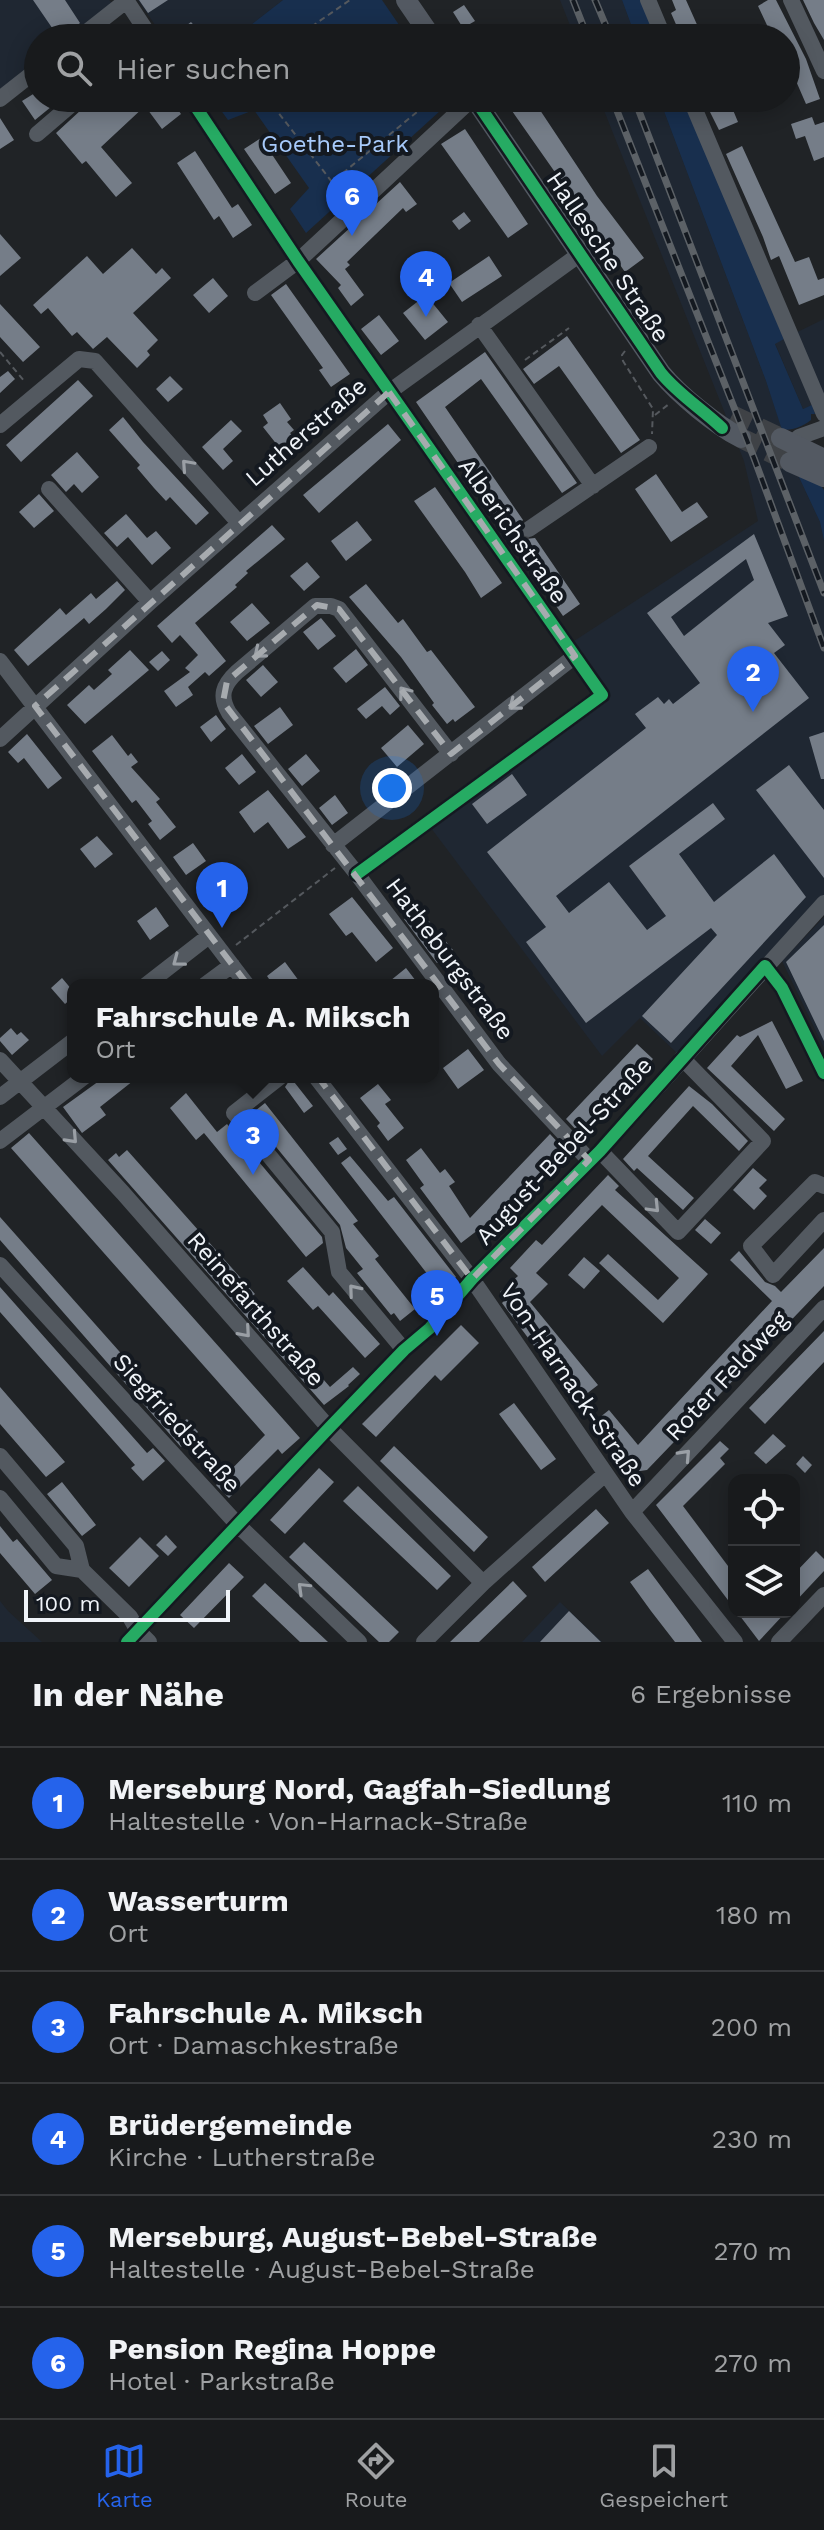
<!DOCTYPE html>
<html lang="de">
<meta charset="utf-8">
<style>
:root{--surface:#181a1c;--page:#212325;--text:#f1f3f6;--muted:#9fa1a3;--line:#36383b;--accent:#2563eb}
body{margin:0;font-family:"Work Sans",sans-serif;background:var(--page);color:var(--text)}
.controls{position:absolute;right:24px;bottom:24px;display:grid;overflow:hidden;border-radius:16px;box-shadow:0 4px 20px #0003}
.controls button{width:72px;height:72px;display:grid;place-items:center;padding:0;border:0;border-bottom:2px solid var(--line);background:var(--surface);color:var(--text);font:40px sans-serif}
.scale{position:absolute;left:24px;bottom:20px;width:206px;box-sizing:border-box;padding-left:8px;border:4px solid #f0f4f9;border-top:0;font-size:22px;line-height:28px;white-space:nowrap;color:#f0f4f9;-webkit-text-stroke:6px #141920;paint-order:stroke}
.you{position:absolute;left:392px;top:788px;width:28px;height:28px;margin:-20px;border:6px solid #fff;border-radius:50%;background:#1a73e8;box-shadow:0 0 0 12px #1a73e833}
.badge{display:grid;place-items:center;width:52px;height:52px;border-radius:50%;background:var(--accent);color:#fff;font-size:26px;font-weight:700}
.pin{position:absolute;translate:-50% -66px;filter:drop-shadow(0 2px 4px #0008)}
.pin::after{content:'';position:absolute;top:42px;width:28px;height:24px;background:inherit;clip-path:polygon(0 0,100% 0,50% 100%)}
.popup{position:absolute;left:67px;top:979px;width:372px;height:104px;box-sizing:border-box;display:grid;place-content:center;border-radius:16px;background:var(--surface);filter:drop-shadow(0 2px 6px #0005);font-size:26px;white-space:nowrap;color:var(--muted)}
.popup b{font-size:30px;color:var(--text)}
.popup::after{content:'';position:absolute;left:50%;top:100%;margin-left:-16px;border:16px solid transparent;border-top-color:var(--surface)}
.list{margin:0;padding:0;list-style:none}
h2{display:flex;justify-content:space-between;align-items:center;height:104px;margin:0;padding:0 32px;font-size:34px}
h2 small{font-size:26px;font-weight:400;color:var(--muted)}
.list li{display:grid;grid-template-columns:52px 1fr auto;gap:24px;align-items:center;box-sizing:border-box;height:112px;padding:0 32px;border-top:2px solid var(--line)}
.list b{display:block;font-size:30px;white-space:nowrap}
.list p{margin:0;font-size:26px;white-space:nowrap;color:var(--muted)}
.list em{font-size:26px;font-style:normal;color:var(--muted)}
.icon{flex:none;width:44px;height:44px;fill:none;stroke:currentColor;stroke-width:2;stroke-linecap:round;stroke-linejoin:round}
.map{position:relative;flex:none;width:824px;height:1642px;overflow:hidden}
.search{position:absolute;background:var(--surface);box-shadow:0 4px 20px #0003;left:24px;right:24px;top:24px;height:88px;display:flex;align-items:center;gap:20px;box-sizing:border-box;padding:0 28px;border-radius:44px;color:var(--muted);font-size:30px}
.sheet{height:776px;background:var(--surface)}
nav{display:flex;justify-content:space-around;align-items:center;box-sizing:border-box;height:112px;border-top:2px solid var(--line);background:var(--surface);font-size:22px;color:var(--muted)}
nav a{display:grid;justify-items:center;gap:4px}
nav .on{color:var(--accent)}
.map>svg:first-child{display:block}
</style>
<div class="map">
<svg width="824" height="1642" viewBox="0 0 824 1642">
<rect width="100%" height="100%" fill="#202326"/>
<path fill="#1f2732" d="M 0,0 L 109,0 L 112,3 L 67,38 L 38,38 L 38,61 L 0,90 Z
M 138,0 L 283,0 L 234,38 L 164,38 Z
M 560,0 L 622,0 L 636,38 L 575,38 Z
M 599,98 L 659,98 L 766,381 L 797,473 L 820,522 L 824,541 L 824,897 L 677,1053 L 640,1018 L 602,1056 L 431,828 L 606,695 L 571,643 L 758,521 L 744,461 Z
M 824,319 L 824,411 L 815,414 L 812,406 L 803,409 L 775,343 Z
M 824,917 L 824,1048 L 782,961 Z
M 0,1601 L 8,1611 L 42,1642 L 0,1642 Z
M 560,1602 L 602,1642 L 522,1642 Z"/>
<path fill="#182f4e" d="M 283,0 L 382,0 L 408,38 L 234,38 Z
M 622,0 L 643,0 L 659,38 L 636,38 Z
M 212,98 L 450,98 L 452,100 L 306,233 L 290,209 L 309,188 L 254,110 L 228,120 Z
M 659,98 L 684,98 L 784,339 L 775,344 L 803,409 L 812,405 L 815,414 L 811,414 L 811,420 C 802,427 793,430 782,430 L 766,381 Z
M 797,473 L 819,483 L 824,490 L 824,541 L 820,522 Z"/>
<path fill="#757d88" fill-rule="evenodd" d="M 33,0 L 65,0 L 80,23 L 72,30 L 68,38 L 59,38 Z
M 139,0 L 168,0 L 148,13 Z
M 672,0 L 686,0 L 703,38 L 682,38 L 671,13 L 676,10 Z
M 768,0 L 776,0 L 806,59 L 820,99 L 806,104 L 786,58 L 786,38 L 773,38 L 758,6 Z
M 803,0 L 824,0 L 824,40 L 814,23 Z
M 464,5 L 475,21 L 463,28 L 453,12 Z
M 191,22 L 198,30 L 188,38 L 170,38 Z
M 38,91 L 38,98 L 62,98 L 35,120 L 22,101 Z
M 94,98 L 170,98 L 181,114 L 162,129 L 145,106 L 101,147 L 132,183 L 116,197 L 86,161 L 82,164 L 56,133 Z
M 503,98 L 532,98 L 597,196 L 644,258 L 625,272 Z
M 707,98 L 761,98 L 733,110 L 738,122 L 719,130 L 707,106 L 710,104 Z
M 812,117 L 815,125 L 824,122 L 824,157 L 814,161 L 805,136 L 796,139 L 791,124 Z
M 0,118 L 14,140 L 0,149 Z
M 465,129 L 528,224 L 508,238 L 441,144 Z
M 261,138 L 291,183 L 275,194 L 244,149 Z
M 742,146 L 795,262 L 809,257 L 818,280 L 824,278 L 824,295 L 799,305 L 779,256 L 771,260 L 763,237 L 726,154 Z
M 195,151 L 232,208 L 238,204 L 252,225 L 233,238 L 219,216 L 214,220 L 177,163 Z
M 400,182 L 417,204 L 406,212 L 403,208 L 347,262 L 350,265 L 345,269 L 364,295 L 351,306 L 338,288 L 341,285 L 316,259 Z
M 464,212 L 471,221 L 459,230 L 452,221 Z
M 0,234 L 21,258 L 0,276 Z
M 132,248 L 156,274 L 162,268 L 171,278 L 133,313 L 158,340 L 147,351 L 150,355 L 137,368 L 107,337 L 93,349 L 77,332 L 72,336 L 48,308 L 41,314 L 33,305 L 87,256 L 103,274 Z
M 489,256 L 502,276 L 462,302 L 449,283 Z
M 425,266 L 431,275 L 419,284 L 413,274 Z
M 213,278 L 228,296 L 209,313 L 193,295 Z
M 286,284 L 350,374 L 331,387 L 319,370 L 323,368 L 271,295 Z
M 426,295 L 448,322 L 425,340 L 403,313 Z
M 0,304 L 40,347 L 23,362 L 0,337 Z
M 379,315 L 399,341 L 381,355 L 361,329 Z
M 567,336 L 640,440 L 621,453 L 559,366 L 534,384 L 523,369 Z
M 485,352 L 577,483 L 562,493 L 481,379 L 445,407 L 523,520 L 519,525 L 520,534 L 525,539 L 535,538 L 580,604 L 563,616 L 416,402 Z
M 8,371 L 15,379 L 0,393 L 0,377 Z
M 170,376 L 183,389 L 168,402 L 156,389 Z
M 78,380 L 93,396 L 21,462 L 6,445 Z
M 280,403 L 291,419 L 287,422 L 294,430 L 290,433 L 299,443 L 282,458 L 274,449 L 278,446 L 263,427 L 268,423 L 263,415 Z
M 123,417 L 143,442 L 209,513 L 196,525 L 170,497 L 166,501 L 154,488 L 137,468 L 140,465 L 109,430 Z
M 231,420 L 242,431 L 223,449 L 233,461 L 223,470 L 202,447 Z
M 388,424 L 401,440 L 319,513 L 303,495 Z
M 77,452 L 99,477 L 82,493 L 74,484 L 66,492 L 51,475 Z
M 656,474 L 682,512 L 697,502 L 708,517 L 671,542 L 635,489 Z
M 435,487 L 502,583 L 481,598 L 465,572 L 414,501 Z
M 39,494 L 54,511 L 34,528 L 19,512 Z
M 126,514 L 147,538 L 156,531 L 171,548 L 152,565 L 128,537 L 117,547 L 104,533 Z
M 357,521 L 372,540 L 346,561 L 331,541 Z
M 272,525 L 285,539 L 246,571 L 248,573 L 235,585 L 237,587 L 195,623 L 226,661 L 209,676 L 205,672 L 188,687 L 193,695 L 176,707 L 164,691 L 190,672 L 185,668 L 198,655 L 180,635 L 172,643 L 157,626 Z
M 754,534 L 788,616 L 768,623 L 785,645 L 774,653 L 809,698 L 556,896 L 569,913 L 609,882 L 647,930 L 666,916 L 629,866 L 713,803 L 725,819 L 679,854 L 714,902 L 774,854 L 806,897 L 671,1043 L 642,1016 L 717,935 L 711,928 L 586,1023 L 526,942 L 546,927 L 487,852 L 646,728 L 635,714 L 658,697 L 664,704 L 669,699 L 673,704 L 700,683 L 647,613 ZM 746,559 L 754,580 L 684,636 L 671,617 Z
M 307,562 L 320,577 L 304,591 L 290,576 Z
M 117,581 L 125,590 L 106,609 L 89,624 L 84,618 L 28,666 L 14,650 L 60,608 L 66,615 L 91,593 L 96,599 Z
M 366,584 L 398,623 L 403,619 L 427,652 L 431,650 L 475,707 L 455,722 L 453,719 L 447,724 L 432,705 L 434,703 L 401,657 L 349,597 Z
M 252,603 L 270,623 L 247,641 L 230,622 Z
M 321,618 L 336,636 L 318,650 L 303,632 Z
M 356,649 L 368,665 L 346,683 L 333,668 Z
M 130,650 L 149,670 L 85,724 L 67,705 L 89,685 L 94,690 L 112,674 L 108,670 Z
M 162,651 L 170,660 L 158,671 L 149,662 Z
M 263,665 L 278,682 L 261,697 L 246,680 Z
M 385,687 L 400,706 L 390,715 L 382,706 L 366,719 L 357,709 Z
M 280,707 L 293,725 L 268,744 L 254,726 Z
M 216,715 L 226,729 L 211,742 L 200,727 Z
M 408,725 L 424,744 L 397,767 L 381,748 Z
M 824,732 L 824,779 L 821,779 L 809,737 Z
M 27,734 L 62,778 L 48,789 L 24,758 L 18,763 L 8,752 Z
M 112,735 L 128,756 L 131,753 L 138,762 L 131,767 L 160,799 L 156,802 L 176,827 L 160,840 L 148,824 L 152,821 L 136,800 L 132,803 L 92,751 Z
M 242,754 L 256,772 L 239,785 L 225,768 Z
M 306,754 L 320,771 L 302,786 L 288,769 Z
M 789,765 L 824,810 L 824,878 L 756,790 Z
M 512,774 L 527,795 L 487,824 L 472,804 Z
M 268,790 L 306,837 L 288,849 L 268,822 L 254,833 L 239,812 Z
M 335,795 L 348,813 L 332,825 L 319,808 Z
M 97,836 L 113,854 L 95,868 L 80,849 Z
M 193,843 L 206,861 L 186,875 L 173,857 Z
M 218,884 L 232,902 L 218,913 L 204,895 Z
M 352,897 L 393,948 L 376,962 L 352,932 L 346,936 L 329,914 Z
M 156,907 L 169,926 L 150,940 L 137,921 Z
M 418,908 L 453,950 L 437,963 L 404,919 Z
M 824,925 L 824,1041 L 786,962 Z
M 285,962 L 299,981 L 293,985 L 273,985 L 267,976 Z
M 406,968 L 419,985 L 385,985 Z
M 62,978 L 73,991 L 73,997 L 65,1004 L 51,988 Z
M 772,1021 L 803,1081 L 786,1089 L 758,1035 L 731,1066 L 785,1119 L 774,1131 L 707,1068 L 737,1035 L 740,1037 Z
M 11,1028 L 17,1035 L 21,1032 L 29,1040 L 12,1055 L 0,1041 L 0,1038 Z
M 637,1044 L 653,1059 L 581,1135 L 566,1119 Z
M 468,1049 L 484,1070 L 458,1089 L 443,1068 Z
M 95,1077 L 138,1077 L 100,1107 L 106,1115 L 82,1133 L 63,1107 L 99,1081 Z
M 236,1077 L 262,1077 L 245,1090 Z
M 291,1078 L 313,1106 L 304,1113 L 285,1087 Z
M 378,1084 L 391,1100 L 385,1104 L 404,1128 L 388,1141 L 377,1126 L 380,1123 L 360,1098 Z
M 689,1086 L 712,1104 L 748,1141 L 739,1151 L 693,1106 L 648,1156 L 694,1198 L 683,1210 L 637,1168 L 634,1171 L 623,1159 Z
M 186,1093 L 217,1132 L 227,1124 L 322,1237 L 323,1243 L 306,1257 L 204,1133 L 196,1140 L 170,1108 Z
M 265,1103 L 358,1221 L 353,1224 L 379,1256 L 375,1259 L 415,1309 L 400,1321 L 394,1313 L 391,1315 L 357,1273 L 363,1269 L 346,1248 L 340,1225 L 250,1115 Z
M 29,1133 L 300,1438 L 282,1454 L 278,1449 L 229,1498 L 216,1485 L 265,1435 L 11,1148 Z
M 550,1134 L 564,1149 L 495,1224 L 491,1220 L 461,1243 L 420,1188 L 424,1185 L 406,1160 L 421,1148 L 440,1173 L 445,1169 L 455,1182 L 449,1186 L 470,1218 Z
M 338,1137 L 347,1149 L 338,1155 L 329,1143 Z
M 127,1150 L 255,1294 L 251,1297 L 330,1387 L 353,1367 L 360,1374 L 348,1385 L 349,1386 L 324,1405 L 108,1160 L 116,1153 L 119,1157 Z
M 350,1156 L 388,1201 L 394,1197 L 456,1277 L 439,1289 L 341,1163 Z
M 753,1168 L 767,1180 L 759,1188 L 767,1196 L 754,1210 L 733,1190 Z
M 608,1175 L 619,1186 L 615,1190 L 708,1274 L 663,1323 L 599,1263 L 608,1254 L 658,1300 L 679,1278 L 602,1205 L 536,1273 L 548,1284 L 530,1302 L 598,1385 L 576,1402 L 502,1303 L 506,1299 L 500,1292 L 518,1276 L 510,1268 L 536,1240 L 542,1245 Z
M 0,1217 L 182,1422 L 187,1419 L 198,1432 L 181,1447 L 0,1240 Z
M 705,1219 L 721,1233 L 711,1244 L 695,1230 Z
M 824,1248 L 824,1286 L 647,1470 L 627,1473 L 589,1426 L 609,1410 L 638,1445 L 772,1301 L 730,1260 L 739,1251 L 765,1282 L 775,1286 L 781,1292 Z
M 584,1257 L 600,1271 L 584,1289 L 568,1275 Z
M 303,1267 L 329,1296 L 333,1292 L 380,1344 L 365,1358 L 318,1306 L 313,1310 L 287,1281 Z
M 0,1287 L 147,1453 L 153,1448 L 165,1461 L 143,1481 L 131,1468 L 135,1465 L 0,1312 Z
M 461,1325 L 479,1343 L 441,1381 L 435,1375 L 376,1437 L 362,1424 Z
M 824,1331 L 824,1362 L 765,1424 L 749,1408 Z
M 0,1387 L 65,1462 L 46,1477 L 0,1424 Z
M 514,1403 L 556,1459 L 541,1470 L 499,1414 Z
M 773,1434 L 786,1446 L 766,1464 L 754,1453 Z
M 720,1441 L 729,1449 L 720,1458 L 725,1464 L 683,1506 L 734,1574 L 734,1608 L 656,1505 Z
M 394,1446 L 488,1537 L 474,1552 L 380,1461 Z
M 803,1456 L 812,1465 L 805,1473 L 796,1464 Z
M 319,1468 L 334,1482 L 285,1534 L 270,1520 Z
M 62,1482 L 96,1525 L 82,1536 L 47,1494 Z
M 358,1486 L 451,1576 L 437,1590 L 343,1501 Z
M 596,1509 L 609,1523 L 545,1582 L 532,1567 Z
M 0,1526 L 13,1542 L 17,1539 L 52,1580 L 35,1594 L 0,1553 Z
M 166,1535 L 177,1547 L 168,1556 L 156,1545 Z
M 140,1537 L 159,1556 L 129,1587 L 109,1568 Z
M 304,1542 L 399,1632 L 389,1642 L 379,1642 L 289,1557 Z
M 816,1551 L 824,1559 L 824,1571 L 794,1603 L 794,1574 Z
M 229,1563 L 244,1577 L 194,1628 L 180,1615 Z
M 648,1569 L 689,1624 L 702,1642 L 675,1642 L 651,1611 L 630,1582 Z
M 513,1581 L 527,1596 L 479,1642 L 450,1642 Z
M 265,1583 L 312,1627 L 328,1642 L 300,1642 L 252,1596 Z
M 569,1611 L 601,1642 L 540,1642 Z
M 737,1612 L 786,1612 L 759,1641 Z"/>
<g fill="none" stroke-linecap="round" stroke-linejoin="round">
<path stroke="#3f4246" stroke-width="16" stroke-dasharray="16 8" stroke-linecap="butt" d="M 512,541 L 529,529"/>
<path stroke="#3f4246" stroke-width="20" stroke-dasharray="20 10" stroke-linecap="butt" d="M 732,415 L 781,438
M 741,438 L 790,462"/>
<path stroke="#55595e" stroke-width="2" stroke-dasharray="6 4" stroke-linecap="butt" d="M 295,38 L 350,0
M 267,98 L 332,182 L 434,98
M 625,351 L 622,355 L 623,361 L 653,409 L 652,434
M 0,352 L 25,382
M 525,360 L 569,328
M 655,415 L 669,404
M 236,945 L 335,868"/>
<path stroke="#535960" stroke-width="16" d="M 126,0 L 151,38
M 648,0 L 664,38
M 791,0 L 824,71
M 79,38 L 126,1
M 190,98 L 298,261 L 602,695 L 357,874
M 690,98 L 824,414
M 0,99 L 38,69
M 37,134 L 79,98
M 255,293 L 298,261 L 473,98
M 479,325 L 593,486
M 0,425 L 79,359 L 95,361 L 239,523
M 793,444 L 799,437 L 824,428
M 49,489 L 150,602
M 529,529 L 649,447
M 0,661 L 247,985
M 0,739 L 150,602 L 389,392 L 580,254
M 451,754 L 339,609 L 331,606 L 315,606 L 237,672 C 223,685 219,696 229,713 L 357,874 L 499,1064 L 589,1160
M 333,845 L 575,656
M 765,966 L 782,988 L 824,1073
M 146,985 L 209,936
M 205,985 L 232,965
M 0,1060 L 123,1193 L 329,1428 L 483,1583
M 280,1077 L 234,1113 L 332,1232 L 339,1272 L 404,1350
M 316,1077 L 472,1279 L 632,1512 L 735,1642
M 0,1097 L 73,1041
M 0,1141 L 84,1077
M 600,1151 L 678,1232 L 763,1141 L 682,1058
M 824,1186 L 815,1182 L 751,1246 L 773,1275 L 824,1220
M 0,1265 L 237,1524 L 359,1642
M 0,1456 L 76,1546 L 82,1570 L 130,1617 L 138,1631 L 149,1642
M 0,1498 L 56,1566 L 82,1570
M 632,1512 L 824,1308
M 127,1642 L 329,1428 L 404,1350 L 430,1328 L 472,1279 L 600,1151 L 824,903
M 424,1642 L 483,1583 L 604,1475
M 779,1642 L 824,1595"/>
<path stroke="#535962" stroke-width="20" d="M 406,0 L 432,38
M 474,98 L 661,373 C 679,395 716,425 741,438
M 781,438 L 824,459
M 790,462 L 824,477"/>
<g stroke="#5c6166" stroke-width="7">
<path id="rail" d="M 573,0 L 588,38
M 595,0 L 611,38
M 612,98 L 754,458 L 824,648
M 634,98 L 824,593"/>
</g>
<use href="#rail" stroke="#141920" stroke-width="4" stroke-dasharray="12" stroke-linecap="butt"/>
<g stroke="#141920" stroke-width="17">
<path id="cycleway" d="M 190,98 L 298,261 L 602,695 L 357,874
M 474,98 L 661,373 C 678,394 702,409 722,428
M 127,1642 L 329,1428 L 404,1350 L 430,1328 L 472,1279 L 600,1151 L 765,966 L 782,988 L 824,1073"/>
</g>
<use href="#cycleway" stroke="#26ab63" stroke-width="12"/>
</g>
<defs><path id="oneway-chevron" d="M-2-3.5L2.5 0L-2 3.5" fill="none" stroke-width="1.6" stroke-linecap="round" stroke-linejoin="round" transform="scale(2)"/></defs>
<g stroke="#9a9fa5">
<use href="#oneway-chevron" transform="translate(187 465) rotate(-132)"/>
<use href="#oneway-chevron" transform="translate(259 653) rotate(140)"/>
<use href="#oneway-chevron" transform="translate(404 692) rotate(-127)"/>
<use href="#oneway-chevron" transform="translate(514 705) rotate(142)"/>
<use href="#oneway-chevron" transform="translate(178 961) rotate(143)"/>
<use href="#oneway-chevron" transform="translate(72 1138) rotate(47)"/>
<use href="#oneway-chevron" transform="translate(654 1207) rotate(46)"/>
<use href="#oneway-chevron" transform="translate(354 1290) rotate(-130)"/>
<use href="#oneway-chevron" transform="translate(245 1332) rotate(49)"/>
<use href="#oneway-chevron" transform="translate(685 1455) rotate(-47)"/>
<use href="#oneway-chevron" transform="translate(303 1588) rotate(-136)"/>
</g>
<path fill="none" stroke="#a7abaf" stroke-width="6" stroke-dasharray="16 10" stroke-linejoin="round" d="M 389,392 L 575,656 L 451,754 L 339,609 L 317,605 L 227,681 L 223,702 L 499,1064 L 589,1160 L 472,1279 L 35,706 Z"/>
<g text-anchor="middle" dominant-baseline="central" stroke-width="8" stroke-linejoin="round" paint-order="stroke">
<g font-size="24" fill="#a7cafb" stroke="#141920">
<text x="335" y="144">Goethe-Park</text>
</g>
<g font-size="24" fill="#f0f4f9" stroke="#141920">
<text transform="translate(608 257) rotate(56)">Hallesche Straße</text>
<text transform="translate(306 432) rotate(-41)">Lutherstraße</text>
<text transform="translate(513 531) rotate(55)">Alberichstraße</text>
<text transform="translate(450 959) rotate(53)">Hatheburgstraße</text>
<text transform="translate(564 1151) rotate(-47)">August-Bebel-Straße</text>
<text transform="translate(256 1309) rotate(49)">Reinefarthstraße</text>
<text transform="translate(727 1376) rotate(-47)">Roter Feldweg</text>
<text transform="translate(573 1385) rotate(56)">Von-Harnack-Straße</text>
<text transform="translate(177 1423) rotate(48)">Siegfriedstraße</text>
</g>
</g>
</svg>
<div class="controls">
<button><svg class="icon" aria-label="locate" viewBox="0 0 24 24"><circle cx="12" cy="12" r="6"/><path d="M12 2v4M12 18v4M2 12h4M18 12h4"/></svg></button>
<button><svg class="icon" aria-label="layers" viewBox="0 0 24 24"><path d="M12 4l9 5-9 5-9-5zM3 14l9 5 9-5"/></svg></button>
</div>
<div class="scale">100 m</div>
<div class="you"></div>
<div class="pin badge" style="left:222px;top:928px">1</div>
<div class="pin badge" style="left:753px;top:712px">2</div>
<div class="pin badge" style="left:253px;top:1175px">3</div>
<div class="popup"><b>Fahrschule A. Miksch</b>Ort</div>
<div class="pin badge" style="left:426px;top:317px">4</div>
<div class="pin badge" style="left:437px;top:1336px">5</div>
<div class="pin badge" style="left:352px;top:236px">6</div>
<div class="search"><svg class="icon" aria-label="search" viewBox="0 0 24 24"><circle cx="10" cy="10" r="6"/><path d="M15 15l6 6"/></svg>Hier suchen</div>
</div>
<section class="sheet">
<h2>In der Nähe<small>6 Ergebnisse</small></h2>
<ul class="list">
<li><span class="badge">1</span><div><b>Merseburg Nord, Gagfah-Siedlung</b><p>Haltestelle · Von-Harnack-Straße</p></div><em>110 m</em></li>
<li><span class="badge">2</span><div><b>Wasserturm</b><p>Ort</p></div><em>180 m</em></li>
<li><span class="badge">3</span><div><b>Fahrschule A. Miksch</b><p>Ort · Damaschkestraße</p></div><em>200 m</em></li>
<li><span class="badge">4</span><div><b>Brüdergemeinde</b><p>Kirche · Lutherstraße</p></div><em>230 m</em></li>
<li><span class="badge">5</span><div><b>Merseburg, August-Bebel-Straße</b><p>Haltestelle · August-Bebel-Straße</p></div><em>270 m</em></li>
<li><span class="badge">6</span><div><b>Pension Regina Hoppe</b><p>Hotel · Parkstraße</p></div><em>270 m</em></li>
</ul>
</section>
<nav>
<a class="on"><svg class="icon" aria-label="map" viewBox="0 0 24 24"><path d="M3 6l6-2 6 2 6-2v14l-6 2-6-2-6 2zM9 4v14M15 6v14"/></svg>Karte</a>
<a><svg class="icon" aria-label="directions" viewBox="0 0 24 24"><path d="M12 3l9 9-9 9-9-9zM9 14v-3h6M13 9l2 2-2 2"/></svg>Route</a>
<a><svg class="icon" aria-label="saved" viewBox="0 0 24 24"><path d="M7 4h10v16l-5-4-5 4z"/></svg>Gespeichert</a>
</nav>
